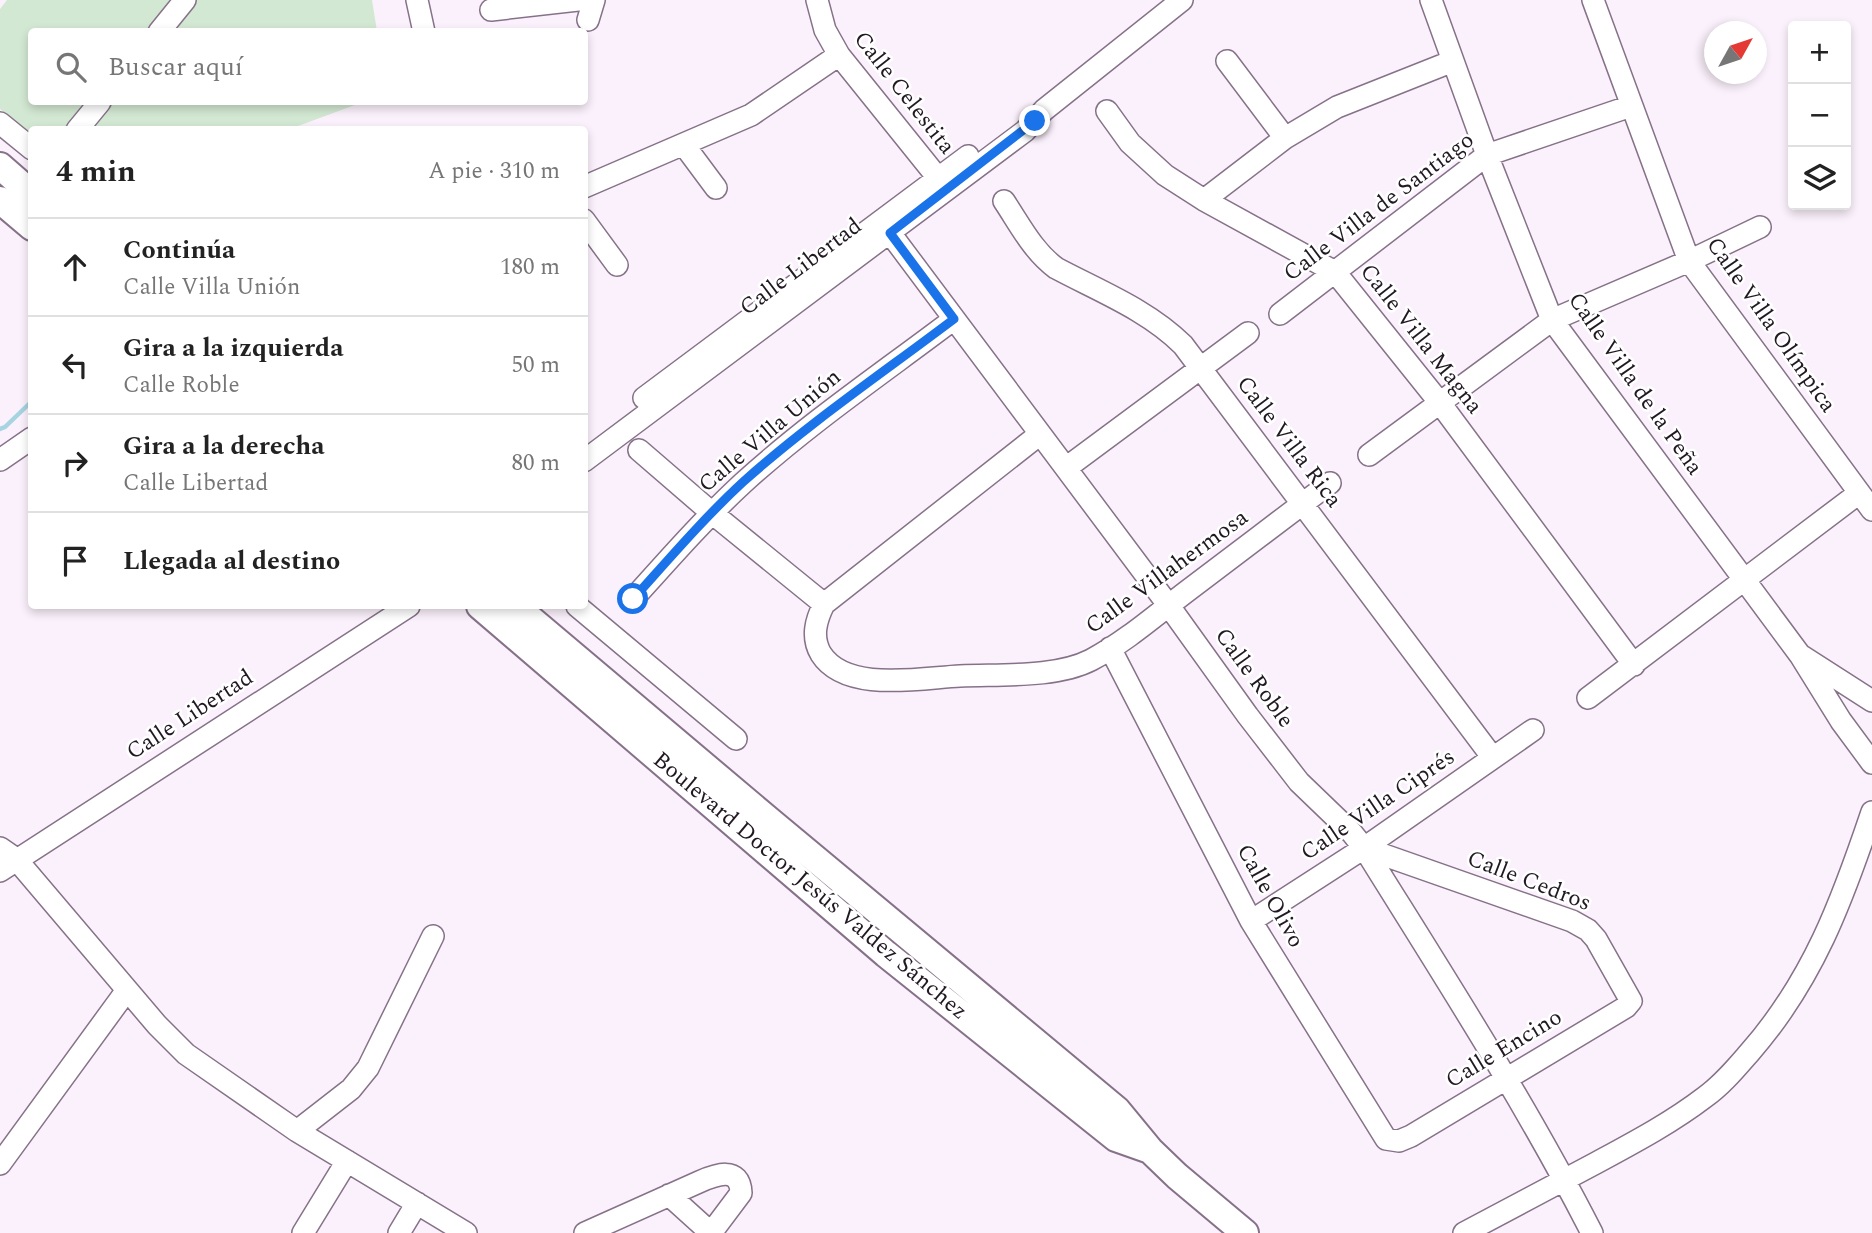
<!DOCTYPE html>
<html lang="es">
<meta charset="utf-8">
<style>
:root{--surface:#fff;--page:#f2f2f2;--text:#222;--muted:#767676;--line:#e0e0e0}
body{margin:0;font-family:Spectral,serif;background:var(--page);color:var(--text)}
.controls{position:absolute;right:21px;top:21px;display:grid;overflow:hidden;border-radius:7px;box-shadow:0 4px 10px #0003}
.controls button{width:63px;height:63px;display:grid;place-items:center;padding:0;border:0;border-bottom:2px solid var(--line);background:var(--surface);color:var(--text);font:35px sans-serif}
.compass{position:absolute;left:1704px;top:21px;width:63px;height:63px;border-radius:50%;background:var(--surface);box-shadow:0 4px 10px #0003;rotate:50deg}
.stop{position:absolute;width:21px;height:21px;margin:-16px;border:5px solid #1a73e8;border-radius:50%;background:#fff}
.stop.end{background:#1a73e8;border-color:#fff;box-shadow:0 2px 7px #0008}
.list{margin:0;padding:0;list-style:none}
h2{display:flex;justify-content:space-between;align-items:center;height:91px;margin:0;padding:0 28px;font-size:30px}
h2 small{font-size:23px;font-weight:400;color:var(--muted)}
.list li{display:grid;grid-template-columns:46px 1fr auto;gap:21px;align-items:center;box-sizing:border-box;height:98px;padding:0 28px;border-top:2px solid var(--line)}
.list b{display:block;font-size:26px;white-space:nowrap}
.list p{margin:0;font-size:23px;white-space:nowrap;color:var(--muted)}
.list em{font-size:23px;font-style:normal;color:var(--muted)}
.icon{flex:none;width:38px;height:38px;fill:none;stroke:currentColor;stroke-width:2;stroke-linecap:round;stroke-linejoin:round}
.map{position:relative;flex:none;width:1872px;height:1233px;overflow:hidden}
.search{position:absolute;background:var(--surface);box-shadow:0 4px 10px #0003;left:28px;top:28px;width:560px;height:77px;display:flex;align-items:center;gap:18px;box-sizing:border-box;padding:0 24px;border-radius:7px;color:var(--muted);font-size:26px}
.panel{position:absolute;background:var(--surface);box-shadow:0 4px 10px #0003;left:28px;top:126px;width:560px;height:483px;border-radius:7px}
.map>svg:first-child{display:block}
</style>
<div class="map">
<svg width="1872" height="1233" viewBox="0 0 1872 1233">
<rect width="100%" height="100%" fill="#fbf1fc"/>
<path fill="#d3e8d2" d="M 7,0 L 372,0 L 377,31 L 32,32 L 32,102 L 363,102 L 290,129 L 32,130 L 31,135 L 0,109 L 0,9 Z"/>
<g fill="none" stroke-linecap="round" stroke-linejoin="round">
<path stroke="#a7d4e1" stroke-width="4.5" d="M 0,429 L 5,427 L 30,403 L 32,397"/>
<g stroke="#867189" stroke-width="24">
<path id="minor" d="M 417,0 L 424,32
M 817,0 L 825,30 L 839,55 L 938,178
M 1431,0 L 1487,155 L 1552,320 L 1800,655 L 1841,721 L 1872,763
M 1593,0 L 1689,261 L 1872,510
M 491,10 L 578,0
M 588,20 L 594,0
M 159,32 L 185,0
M 1227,61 L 1285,138
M 1107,111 L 1130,143 L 1165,175 L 1204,200 L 1335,272 L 1440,403 L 1634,665
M 0,123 L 32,149
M 77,130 L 100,102
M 684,145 L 716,188
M 584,187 L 751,115 L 839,55
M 1204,200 L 1285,138 L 1337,107 L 1453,61
M 1004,201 C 1020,225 1033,251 1056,268 C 1099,291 1148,310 1183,345 L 1493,758
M 584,220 L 617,265
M 881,221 L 1169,606 L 1248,716 L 1299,782 L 1352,833 L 1364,848 C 1443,975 1524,1100 1592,1233
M 1280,314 L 1487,155 L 1631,106
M 644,398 L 968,156
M 1040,434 L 824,604 C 816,620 811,637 821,654 C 846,693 920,678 960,676 C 1000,674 1056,678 1091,660 C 1125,642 1156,615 1186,592 C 1234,556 1282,519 1330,483
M 639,450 L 712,513 L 824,604
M 1369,455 L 1552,320 L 1689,261 L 1760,227
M 0,460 L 32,438
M 584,461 L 1025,131 L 1044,110 L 1182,0
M 1066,468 L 1248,333
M 633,599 C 669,559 704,519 743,483 C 809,423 884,372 954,319
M 577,606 L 736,739
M 1110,648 L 1251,921 L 1386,1139 L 1399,1141 L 1411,1136 L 1626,1007 L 1631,1001 L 1596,939 L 1588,930 L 1572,921 L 1364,848
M 1802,656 L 1872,701
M 1588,698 L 1859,493
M 0,848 L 16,859 L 157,1025 L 186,1054 L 297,1131 L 466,1233
M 0,871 L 409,606
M 1251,921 L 1364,848 L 1533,730
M 297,1131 L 351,1089 L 368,1068 L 433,936
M 0,1164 L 127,990
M 669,1195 L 711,1233
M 303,1233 L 347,1161
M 399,1233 L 417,1203
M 585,1233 L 699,1182 C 715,1175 740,1165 741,1193 L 711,1233
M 1464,1233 C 1508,1210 1552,1186 1596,1163 C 1633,1143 1671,1123 1705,1097 C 1722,1085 1736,1068 1750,1052 C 1813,980 1842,901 1872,812"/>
</g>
<g stroke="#867189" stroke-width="30">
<path id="major" d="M 0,166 L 32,194
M 0,200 L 32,227
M 480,606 L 886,954 L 1116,1138 L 1150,1150
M 515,606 L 771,822 L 1117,1110 L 1150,1150 L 1177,1176 L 1245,1233"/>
</g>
<use href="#minor" stroke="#fff" stroke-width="21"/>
<use href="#major" stroke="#fff" stroke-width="26"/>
</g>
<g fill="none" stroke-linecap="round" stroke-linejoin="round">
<path stroke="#1a73e8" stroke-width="9" d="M 633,599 C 669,559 704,518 743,482 C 809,423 884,372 954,319 L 890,233 L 1035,121"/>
</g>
<g text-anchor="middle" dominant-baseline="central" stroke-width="5" stroke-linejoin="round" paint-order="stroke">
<g font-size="23" fill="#211822" stroke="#fff">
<text transform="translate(904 93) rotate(52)">Calle Celestita</text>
<text transform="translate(1379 207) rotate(-37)">Calle Villa de Santiago</text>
<text transform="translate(801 267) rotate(-37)">Calle Libertad</text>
<text transform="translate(1771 325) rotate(55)">Calle Villa Olímpica</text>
<text transform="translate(1421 339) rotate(52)">Calle Villa Magna</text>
<text transform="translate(1635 384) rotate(55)">Calle Villa de la Peña</text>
<text transform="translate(770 431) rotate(-40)">Calle Villa Unión</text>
<text transform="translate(1289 442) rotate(53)">Calle Villa Rica</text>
<text transform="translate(1167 572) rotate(-36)">Calle Villahermosa</text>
<text transform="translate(1254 678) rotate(54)">Calle Roble</text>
<text transform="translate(190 715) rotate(-33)">Calle Libertad</text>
<text transform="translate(1378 805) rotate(-34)">Calle Villa Ciprés</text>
<text transform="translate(1529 881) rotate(21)">Calle Cedros</text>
<text transform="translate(810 886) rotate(40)">Boulevard Doctor Jesús Valdez Sánchez</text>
<text transform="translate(1270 896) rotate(61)">Calle Olivo</text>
<text transform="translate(1504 1049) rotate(-31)">Calle Encino</text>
</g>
</g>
</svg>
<div class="controls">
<button>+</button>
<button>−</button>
<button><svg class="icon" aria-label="layers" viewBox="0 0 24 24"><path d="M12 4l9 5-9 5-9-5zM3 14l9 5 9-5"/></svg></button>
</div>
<svg class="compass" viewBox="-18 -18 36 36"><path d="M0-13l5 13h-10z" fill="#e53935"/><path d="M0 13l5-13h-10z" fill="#767676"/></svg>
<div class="stop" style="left:633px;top:599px"></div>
<div class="stop end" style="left:1035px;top:121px"></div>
<div class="search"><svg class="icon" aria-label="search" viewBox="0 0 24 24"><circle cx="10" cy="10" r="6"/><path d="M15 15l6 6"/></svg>Buscar aquí</div>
<section class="panel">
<h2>4 min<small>A pie · 310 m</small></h2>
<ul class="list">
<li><svg class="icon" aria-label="ahead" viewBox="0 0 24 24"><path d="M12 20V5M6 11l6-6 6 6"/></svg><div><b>Continúa</b><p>Calle Villa Unión</p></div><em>180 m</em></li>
<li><svg class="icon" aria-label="left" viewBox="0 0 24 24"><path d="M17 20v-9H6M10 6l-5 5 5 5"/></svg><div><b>Gira a la izquierda</b><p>Calle Roble</p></div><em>50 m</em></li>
<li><svg class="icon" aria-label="right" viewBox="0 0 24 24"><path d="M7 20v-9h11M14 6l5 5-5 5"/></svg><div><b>Gira a la derecha</b><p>Calle Libertad</p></div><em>80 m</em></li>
<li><svg class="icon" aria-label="arrive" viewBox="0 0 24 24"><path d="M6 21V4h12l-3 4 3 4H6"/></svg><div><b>Llegada al destino</b></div></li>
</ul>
</section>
</div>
